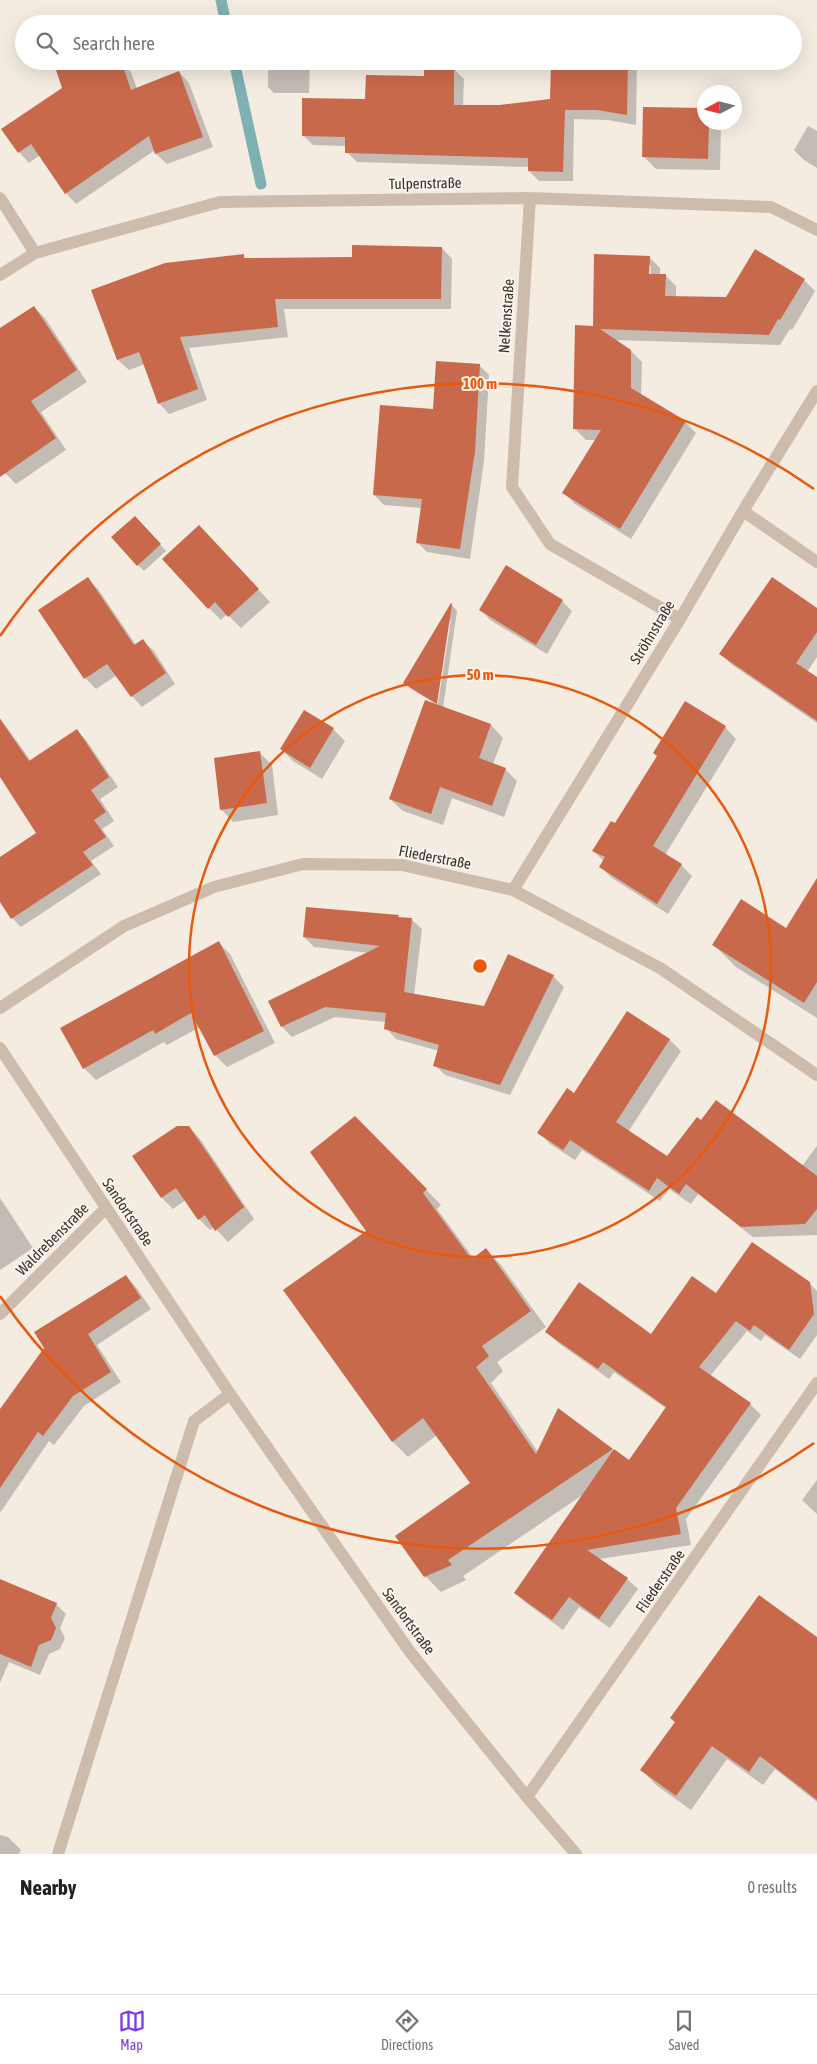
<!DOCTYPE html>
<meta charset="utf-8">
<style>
:root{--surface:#fff;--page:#f2f2f2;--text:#202124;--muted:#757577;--line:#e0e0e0;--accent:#7c3aed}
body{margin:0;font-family:"Asap Condensed",sans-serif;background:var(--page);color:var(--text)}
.compass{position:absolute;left:697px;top:85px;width:45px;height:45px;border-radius:50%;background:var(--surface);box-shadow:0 5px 20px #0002;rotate:263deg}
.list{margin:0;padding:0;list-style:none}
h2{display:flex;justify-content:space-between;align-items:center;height:65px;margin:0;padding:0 20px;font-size:21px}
h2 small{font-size:16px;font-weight:400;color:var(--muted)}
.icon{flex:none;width:28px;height:28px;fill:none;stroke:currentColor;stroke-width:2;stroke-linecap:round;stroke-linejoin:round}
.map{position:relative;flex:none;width:817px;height:1854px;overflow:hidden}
.search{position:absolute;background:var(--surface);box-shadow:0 5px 20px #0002;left:15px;right:15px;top:15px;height:55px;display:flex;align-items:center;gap:12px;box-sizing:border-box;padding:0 18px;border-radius:28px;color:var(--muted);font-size:19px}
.sheet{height:140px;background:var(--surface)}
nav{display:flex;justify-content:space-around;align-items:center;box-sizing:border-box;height:70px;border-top:1px solid var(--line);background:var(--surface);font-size:14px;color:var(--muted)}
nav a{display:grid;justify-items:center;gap:2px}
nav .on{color:var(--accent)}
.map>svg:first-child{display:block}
</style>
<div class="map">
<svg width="817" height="1854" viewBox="0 0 817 1854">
<rect width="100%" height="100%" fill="#f4ebe1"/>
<path fill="#0003" fill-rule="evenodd" d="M 120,61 L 131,72 L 137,89 L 179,72 L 189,83 L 213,147 L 167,164 L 156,154 L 155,150 L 76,204 L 66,193 L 40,155 L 29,163 L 19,152 Z
M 268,61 L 310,61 L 309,93 L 274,93 L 268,87 Z
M 552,61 L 637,61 L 636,125 L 608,120 L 574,119 L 573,181 L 539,181 L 529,171 L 529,167 L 357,162 L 347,152 L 347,146 L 313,145 L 303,135 L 367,100 L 425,77 L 454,69 L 464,79 L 463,106 L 499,106 L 552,100 Z
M 645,109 L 704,110 L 704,122 L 721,122 L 720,170 L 656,169 L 644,157 Z
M 808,126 L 817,131 L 817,168 L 804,160 L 794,150 Z
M 442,248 L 452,259 L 451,309 L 284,309 L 288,337 L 189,348 L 207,400 L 169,414 L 159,403 L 145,364 L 129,370 L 118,360 L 93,290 L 243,256 L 246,259 L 353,258 Z
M 649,257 L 660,268 L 660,275 L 665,275 L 676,286 L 676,297 L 727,298 L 804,280 L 815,291 L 792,330 L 790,329 L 780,345 L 614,340 L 631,351 L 642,362 L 641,396 L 685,422 L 696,433 L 631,539 L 575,504 L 564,493 L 596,440 L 586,440 L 575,429 L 594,327 ZM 648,266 L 651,266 L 650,280 Z
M 34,307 L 45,318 L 87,382 L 41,412 L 66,450 L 16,484 L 0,468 L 0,330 Z
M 479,365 L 489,375 L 484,461 L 470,559 L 427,552 L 417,542 L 422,508 L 384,505 L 374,495 L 434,411 Z
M 135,518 L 166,551 L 144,571 L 138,565 Z
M 211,539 L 270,602 L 241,628 L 227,614 L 221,620 L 209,608 Z
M 87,579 L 98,589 L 136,645 L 143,641 L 154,651 L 175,684 L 142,707 L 132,696 L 117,675 L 96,689 L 85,678 L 40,610 Z
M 562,601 L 572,611 L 547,654 L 490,620 L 481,610 Z
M 452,605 L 457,611 L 443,708 L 491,725 L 503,738 L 493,764 L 505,769 L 517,781 L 504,817 L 452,798 L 443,825 L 403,811 L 390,799 L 436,704 L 411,689 L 405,683 ZM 451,619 L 437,710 L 435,710 L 448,625 Z
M 817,612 L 817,657 L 807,672 L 817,678 L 817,723 L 731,664 L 721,654 Z
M 685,703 L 725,727 L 736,739 L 665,855 L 681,865 L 692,876 L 668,914 L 612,878 L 601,867 L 604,861 L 593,851 L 615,825 L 658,756 Z
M 0,718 L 31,761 L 77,731 L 86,740 L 118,787 L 100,799 L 114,821 L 102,829 L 114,846 L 91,861 L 101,874 L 21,927 L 12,918 L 0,900 L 0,859 L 38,833 L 0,775 Z
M 333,729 L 345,741 L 322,779 L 293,761 L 281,749 Z
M 260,753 L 272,765 L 278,815 L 233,822 L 221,809 Z
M 817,891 L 817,1018 L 736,967 L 714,945 L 786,930 Z
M 398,916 L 400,918 L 411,919 L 422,929 L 414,995 L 485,1007 L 509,955 L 553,976 L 564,987 L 510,1095 L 445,1075 L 435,1065 L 439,1051 L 396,1039 L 386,1028 L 386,1022 L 335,1017 L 292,1037 L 282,1027 L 270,1001 L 369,953 L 314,947 L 304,937 Z
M 219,943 L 230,954 L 275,1043 L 227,1067 L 215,1055 L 200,1027 L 167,1045 L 164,1042 L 96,1080 L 84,1068 L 62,1029 Z
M 627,1013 L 670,1040 L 681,1051 L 628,1132 L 667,1158 L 802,1166 L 817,1146 L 817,1235 L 753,1237 L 698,1194 L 691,1204 L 669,1189 L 660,1201 L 582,1150 L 575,1160 L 550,1144 L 539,1132 L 574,1094 Z
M 355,1117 L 441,1205 L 437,1209 L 474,1259 L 486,1249 L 501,1265 L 546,1327 L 497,1362 L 503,1371 L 491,1383 L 538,1452 L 558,1410 L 629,1462 L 667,1409 L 614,1372 L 609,1379 L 557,1342 L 546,1331 L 651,1336 L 716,1294 L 809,1283 L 817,1291 L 817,1335 L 800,1359 L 765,1335 L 761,1341 L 747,1331 L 710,1376 L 750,1404 L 761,1415 L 686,1519 L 691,1545 L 599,1559 L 627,1579 L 638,1589 L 610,1628 L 579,1607 L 563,1630 L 526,1603 L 515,1593 L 584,1494 L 463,1576 L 466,1580 L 441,1592 L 425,1576 L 471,1483 L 437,1435 L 408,1457 L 392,1441 Z
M 189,1127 L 200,1139 L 254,1219 L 228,1242 L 214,1227 L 210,1230 L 199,1219 L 186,1200 L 173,1209 L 162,1198 L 134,1156 Z
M 0,1198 L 33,1248 L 0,1270 Z
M 126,1276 L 136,1287 L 151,1309 L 97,1345 L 121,1382 L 84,1406 L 54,1445 L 49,1441 L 0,1513 L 0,1411 Z
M 817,1480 L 817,1514 L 802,1500 Z
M 0,1601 L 56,1604 L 66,1614 L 60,1628 L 65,1638 L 60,1649 L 49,1654 L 40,1675 L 9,1662 L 0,1683 Z
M 817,1638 L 817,1802 L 775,1769 L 763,1785 L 727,1759 L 691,1810 L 656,1785 L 642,1770 Z
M 0,1835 L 8,1837 L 21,1850 L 19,1854 L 0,1854 Z"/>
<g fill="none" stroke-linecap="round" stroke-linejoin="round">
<path stroke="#7fb0b2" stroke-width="11" d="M 221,0 L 226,24
M 234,61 L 261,184"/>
</g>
<path fill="#c8694b" d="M 53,61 L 121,61 L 131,90 L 179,71 L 203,137 L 155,154 L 149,136 L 65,194 L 31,144 L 18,153 L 1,129 L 62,88 Z
M 551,61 L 628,61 L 627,115 L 597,110 L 565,110 L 563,172 L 528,171 L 528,158 L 345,153 L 345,137 L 302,136 L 302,98 L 365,99 L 366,75 L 424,76 L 424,67 L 454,67 L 454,105 L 499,105 L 550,99 Z
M 643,107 L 704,108 L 704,122 L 709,122 L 708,159 L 642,157 Z
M 352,245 L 442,247 L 441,299 L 275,299 L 278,327 L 180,337 L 198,389 L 158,404 L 139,352 L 117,360 L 91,290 L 165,263 L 244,254 L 244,258 L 352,257 Z
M 755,249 L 805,279 L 780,320 L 778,319 L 769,335 L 600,329 L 631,350 L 631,388 L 686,421 L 620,529 L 562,493 L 601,430 L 573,429 L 575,325 L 593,326 L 594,254 L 650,256 L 649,274 L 666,274 L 665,296 L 726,297 Z
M 34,306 L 77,370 L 31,401 L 56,438 L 0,477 L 0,328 Z
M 436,361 L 480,364 L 475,451 L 460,549 L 416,543 L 422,499 L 373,495 L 380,405 L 433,409 Z
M 135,516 L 161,544 L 137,566 L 111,537 Z
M 199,525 L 259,589 L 228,617 L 215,602 L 208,609 L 162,559 Z
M 506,565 L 563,600 L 536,645 L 479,610 Z
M 88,577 L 134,645 L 143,639 L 166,673 L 131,697 L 107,664 L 84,679 L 38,610 Z
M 772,577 L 817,608 L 817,632 L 796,663 L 817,677 L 817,721 L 719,654 Z
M 451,603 L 452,604 L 437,704 L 403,683 Z
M 425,700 L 491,724 L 479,758 L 506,768 L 492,806 L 440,787 L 431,814 L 389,799 Z
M 685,701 L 726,726 L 653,846 L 682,864 L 657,904 L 599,867 L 605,857 L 592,851 L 611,821 L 615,823 L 657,756 L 653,753 Z
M 304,710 L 334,728 L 310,768 L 280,749 Z
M 0,719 L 29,761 L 77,729 L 109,777 L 91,790 L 106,812 L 94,820 L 106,837 L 83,852 L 93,865 L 11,919 L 0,902 L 0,857 L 36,833 L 0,777 Z
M 260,751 L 267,803 L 220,810 L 214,758 Z
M 817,878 L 817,982 L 804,1003 L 712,945 L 741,899 L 786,928 Z
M 306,907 L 399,915 L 398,917 L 412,918 L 404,992 L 484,1006 L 508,954 L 554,975 L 500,1085 L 433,1066 L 439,1045 L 384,1029 L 386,1013 L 325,1007 L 281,1027 L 268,1001 L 380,946 L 303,937 Z
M 219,941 L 264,1031 L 214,1056 L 191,1013 L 155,1034 L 153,1030 L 83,1069 L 60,1028 Z
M 627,1011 L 670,1039 L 616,1122 L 667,1156 L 697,1117 L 701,1120 L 716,1100 L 817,1176 L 817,1209 L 805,1224 L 741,1227 L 686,1184 L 679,1194 L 657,1178 L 649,1191 L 570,1140 L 563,1150 L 537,1133 L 567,1088 L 574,1093 Z
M 355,1116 L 427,1189 L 423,1193 L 469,1256 L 470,1255 L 472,1259 L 486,1248 L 531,1311 L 482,1346 L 489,1356 L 476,1367 L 536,1454 L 558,1408 L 613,1449 L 448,1560 L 452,1565 L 424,1577 L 395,1536 L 470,1483 L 423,1418 L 392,1442 L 283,1290 L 366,1231 L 310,1152 Z
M 177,1126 L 189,1126 L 244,1207 L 215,1231 L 205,1215 L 198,1220 L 176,1188 L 161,1198 L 132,1156 Z
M 752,1242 L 810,1282 L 814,1314 L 789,1350 L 754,1325 L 750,1331 L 736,1321 L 699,1367 L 751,1403 L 676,1508 L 681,1534 L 587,1550 L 628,1578 L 599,1619 L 569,1597 L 552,1620 L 514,1593 L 614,1449 L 629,1460 L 666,1407 L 603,1362 L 598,1369 L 545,1332 L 579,1282 L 651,1334 L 692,1276 L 716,1293 Z
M 126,1275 L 141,1298 L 88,1334 L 111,1372 L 73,1396 L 43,1436 L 38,1432 L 0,1488 L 0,1409 L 44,1348 L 34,1332 Z
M 0,1579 L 57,1603 L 51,1618 L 56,1628 L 51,1640 L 39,1645 L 31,1667 L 0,1654 Z
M 759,1595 L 817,1637 L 817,1800 L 760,1756 L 749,1772 L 712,1746 L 676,1796 L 640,1770 L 675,1722 L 670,1718 Z"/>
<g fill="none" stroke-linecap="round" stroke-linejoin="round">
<path stroke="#cdbbac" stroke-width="12" d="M 0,198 L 35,253
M 530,198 L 512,487 L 550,544 L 680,619
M 0,275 L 35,253 L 220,202 L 530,198 L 771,207 L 817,230
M 743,511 L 817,562
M 513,890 L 680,619 L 743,511 L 817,391
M 0,1008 L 124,926 L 214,887 L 303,864 L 402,865 L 513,890 L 660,968 L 817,1075
M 0,1048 L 230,1394 L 410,1652 L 527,1797 L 576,1854
M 0,1314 L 106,1208
M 527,1797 L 817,1383
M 58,1854 L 194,1421 L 230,1394"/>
</g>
<g fill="none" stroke="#e8590c" stroke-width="2.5">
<circle cx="480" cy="966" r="291"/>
<path d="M814 1443A582 582 0 0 1 0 1296M0 636A582 582 0 0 1 814 489"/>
</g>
<g text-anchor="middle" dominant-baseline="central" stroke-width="4" stroke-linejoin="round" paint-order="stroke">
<g font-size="15" fill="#3b302b" stroke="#fbf5ee">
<text transform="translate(425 183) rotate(-1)">Tulpenstraße</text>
<text transform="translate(506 316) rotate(-86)">Nelkenstraße</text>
<text transform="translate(652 632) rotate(-59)">Ströhnstraße</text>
<text transform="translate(435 857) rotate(11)">Fliederstraße</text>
<text transform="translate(128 1212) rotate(56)">Sandortstraße</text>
<text transform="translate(52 1239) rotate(-45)">Waldrebenstraße</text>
<text transform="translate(660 1581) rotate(-55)">Fliederstraße</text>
<text transform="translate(409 1621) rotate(54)">Sandortstraße</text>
</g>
</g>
<circle cx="480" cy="966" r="8" fill="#e8590c" stroke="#fbf5ee" stroke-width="2.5"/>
<g font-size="15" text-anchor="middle" font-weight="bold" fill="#e8590c" stroke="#fbf5ee" stroke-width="4" stroke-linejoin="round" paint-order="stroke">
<text x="480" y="389">100 m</text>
<text x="480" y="680">50 m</text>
</g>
</svg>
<svg class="compass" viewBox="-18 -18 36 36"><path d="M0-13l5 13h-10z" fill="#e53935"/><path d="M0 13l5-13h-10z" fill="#757577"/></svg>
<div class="search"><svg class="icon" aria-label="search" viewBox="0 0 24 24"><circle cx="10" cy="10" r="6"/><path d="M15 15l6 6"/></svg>Search here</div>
</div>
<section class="sheet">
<h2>Nearby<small>0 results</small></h2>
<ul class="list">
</ul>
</section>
<nav>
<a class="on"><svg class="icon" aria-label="map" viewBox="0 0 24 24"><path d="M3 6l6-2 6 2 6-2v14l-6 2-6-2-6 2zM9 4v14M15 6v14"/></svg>Map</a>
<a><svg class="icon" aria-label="directions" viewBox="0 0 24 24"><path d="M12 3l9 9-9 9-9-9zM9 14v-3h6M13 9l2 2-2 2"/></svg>Directions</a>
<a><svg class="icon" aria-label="saved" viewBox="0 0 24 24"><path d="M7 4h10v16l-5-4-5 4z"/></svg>Saved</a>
</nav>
